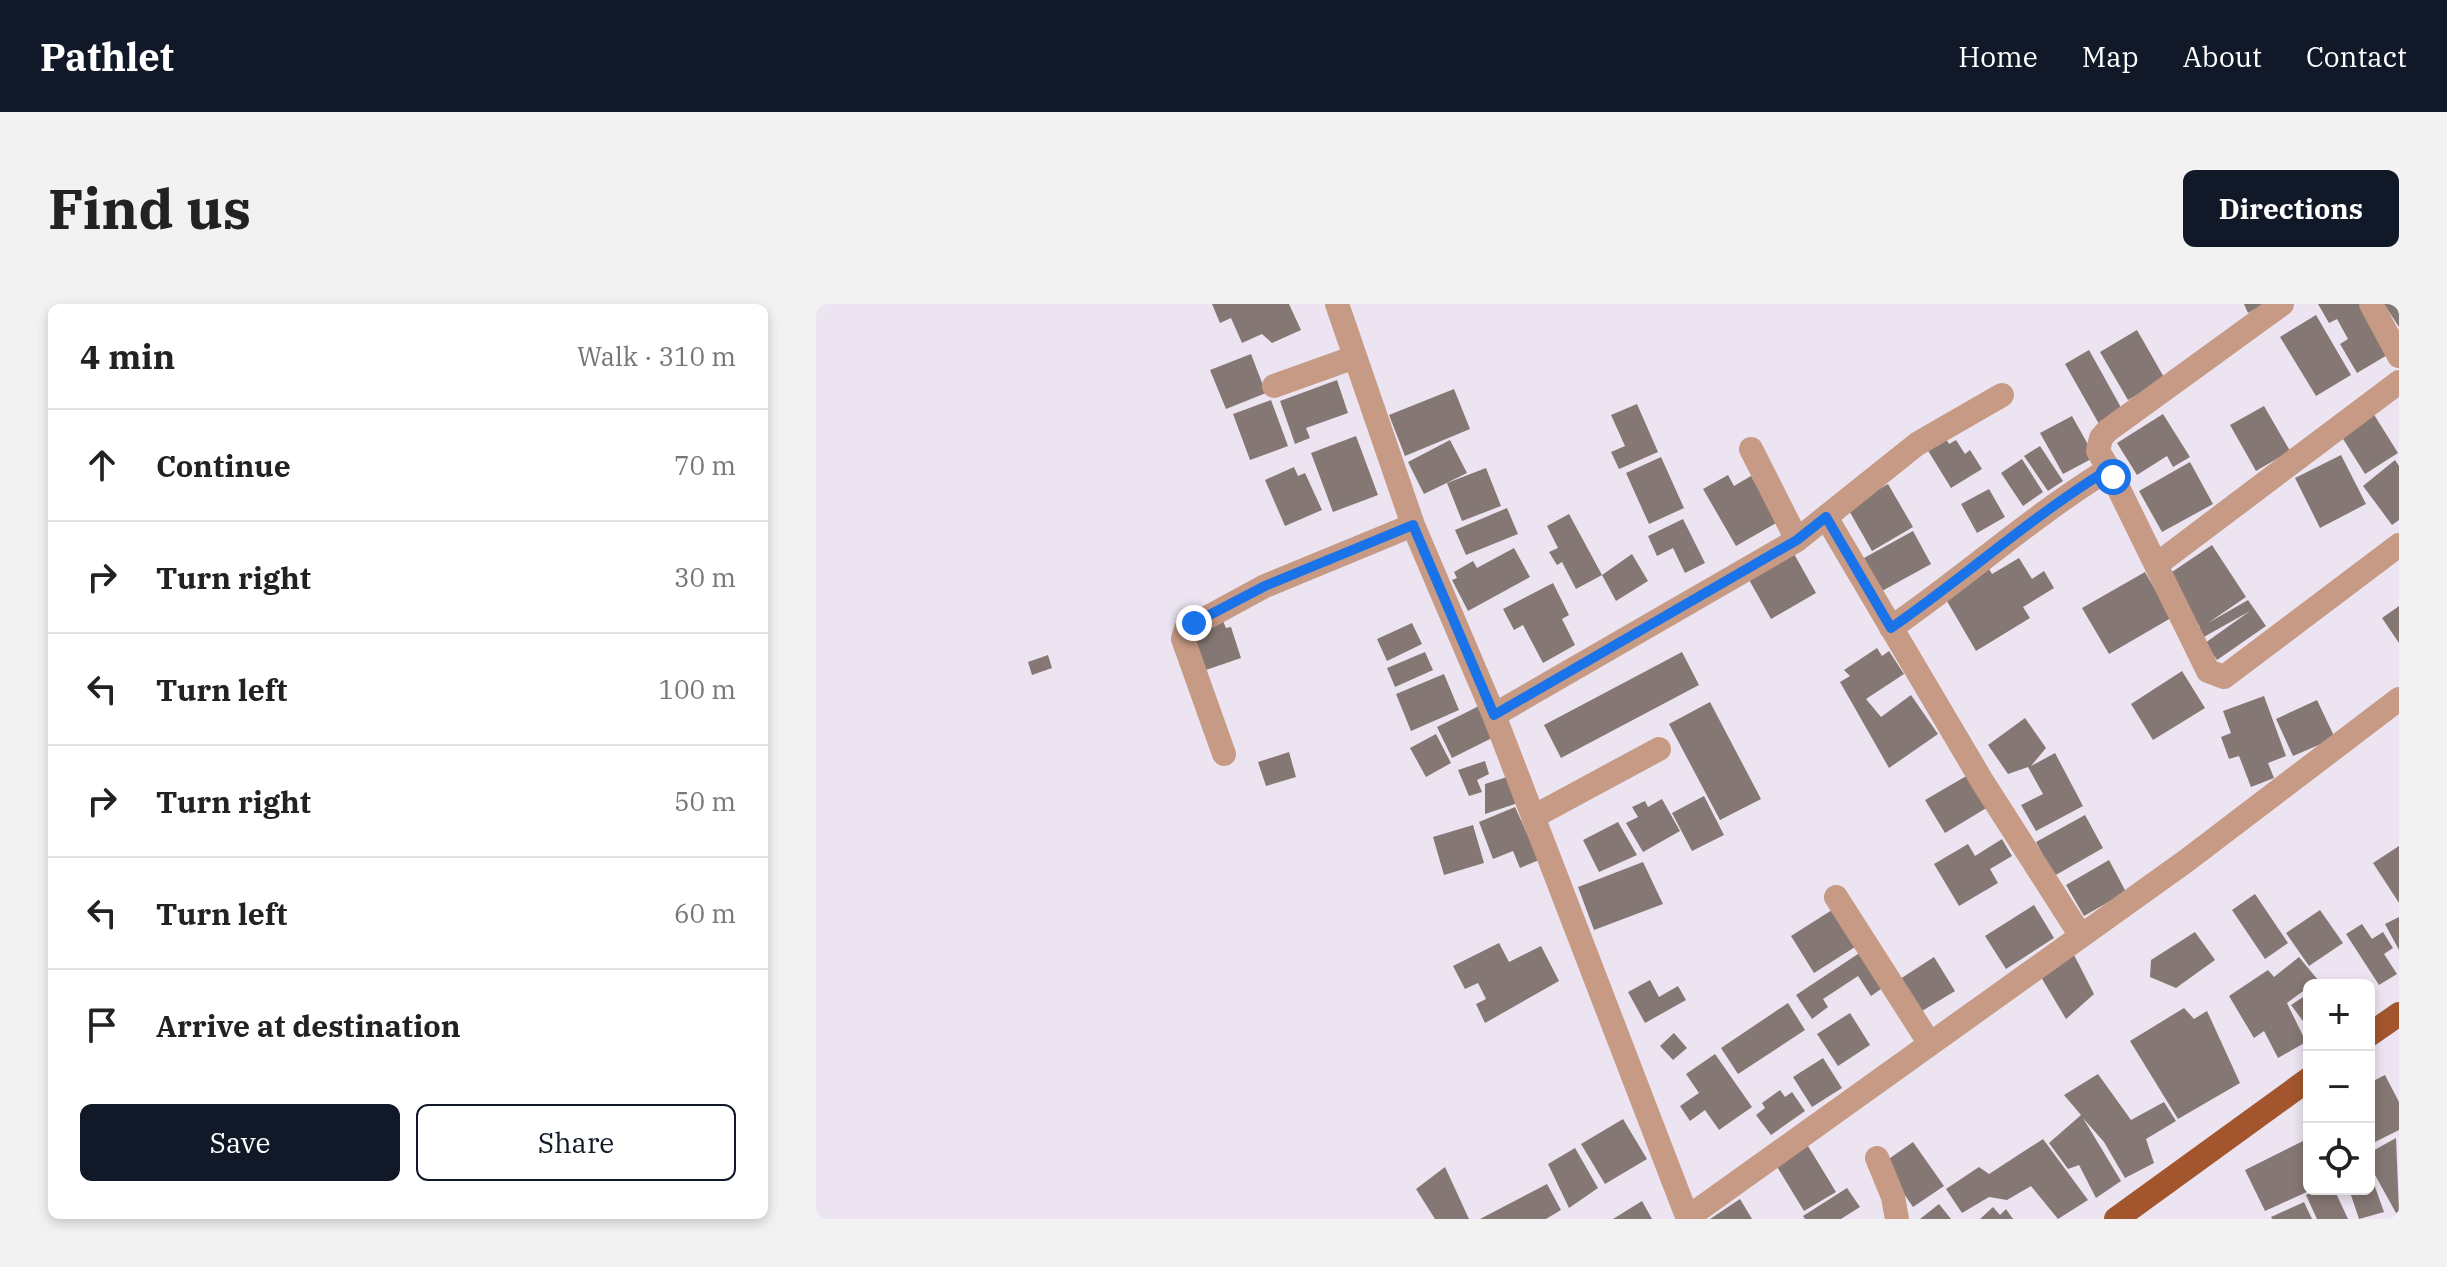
<!DOCTYPE html>
<meta charset="utf-8">
<style>
:root{--surface:#fff;--page:#f2f2f2;--text:#222;--muted:#767676;--line:#e0e0e0;--accent:#111827}
body{margin:0;font-family:"IBM Plex Serif",serif;background:var(--page);color:var(--text)}
.controls{position:absolute;right:24px;bottom:24px;display:grid;overflow:hidden;border-radius:12px;box-shadow:0 4px 12px #0003}
.controls button{width:72px;height:72px;display:grid;place-items:center;padding:0;border:0;border-bottom:2px solid var(--line);background:var(--surface);color:var(--text);font:40px sans-serif}
.stop{position:absolute;width:24px;height:24px;margin:-18px;border:6px solid #1a73e8;border-radius:50%;background:#fff}
.stop.end{background:#1a73e8;border-color:#fff;box-shadow:0 2px 8px #0008}
.list{margin:0;padding:0;list-style:none}
h2{display:flex;justify-content:space-between;align-items:center;height:104px;margin:0;padding:0 32px;font-size:34px}
h2 small{font-size:26px;font-weight:400;color:var(--muted)}
.list li{display:grid;grid-template-columns:52px 1fr auto;gap:24px;align-items:center;box-sizing:border-box;height:112px;padding:0 32px;border-top:2px solid var(--line)}
.list b{display:block;font-size:30px;white-space:nowrap}
.list em{font-size:26px;font-style:normal;color:var(--muted)}
.actions{display:flex;gap:16px;padding:24px 32px}
.actions a{flex:1;padding:18px 0;border:2px solid var(--accent);border-radius:12px;text-align:center;font-size:28px;color:var(--accent)}
.actions .main{background:var(--accent);color:#fff}
.icon{flex:none;width:44px;height:44px;fill:none;stroke:currentColor;stroke-width:2;stroke-linecap:round;stroke-linejoin:round}
.map{position:relative;flex:none;width:1583px;height:915px;overflow:hidden;border-radius:12px}
header{display:flex;align-items:center;gap:48px;box-sizing:border-box;height:112px;padding:0 40px;background:var(--accent);color:#fff}
header strong{font-size:38px}
nav{display:flex;gap:44px;margin-inline-start:auto;font-size:28px}
.intro{display:flex;align-items:center;justify-content:space-between;box-sizing:border-box;height:192px;padding:0 48px}
h1{margin:0;font-size:56px}
.button{padding:20px 36px;border-radius:12px;background:var(--accent);color:#fff;font-size:28px;font-weight:700}
main{display:flex;gap:48px;padding:0 48px}
aside{flex:1;background:var(--surface);border-radius:12px;box-shadow:0 4px 12px #0003}
.map>svg:first-child{display:block}
</style>
<header>
<strong>Pathlet</strong>
<nav><a>Home</a><a>Map</a><a>About</a><a>Contact</a></nav>
</header>
<div class="intro"><h1>Find us</h1><a class="button">Directions</a></div>
<main>
<aside>
<h2>4 min<small>Walk · 310 m</small></h2>
<ul class="list">
<li><svg class="icon" aria-label="ahead" viewBox="0 0 24 24"><path d="M12 20V5M6 11l6-6 6 6"/></svg><div><b>Continue</b></div><em>70 m</em></li>
<li><svg class="icon" aria-label="right" viewBox="0 0 24 24"><path d="M7 20v-9h11M14 6l5 5-5 5"/></svg><div><b>Turn right</b></div><em>30 m</em></li>
<li><svg class="icon" aria-label="left" viewBox="0 0 24 24"><path d="M17 20v-9H6M10 6l-5 5 5 5"/></svg><div><b>Turn left</b></div><em>100 m</em></li>
<li><svg class="icon" aria-label="right" viewBox="0 0 24 24"><path d="M7 20v-9h11M14 6l5 5-5 5"/></svg><div><b>Turn right</b></div><em>50 m</em></li>
<li><svg class="icon" aria-label="left" viewBox="0 0 24 24"><path d="M17 20v-9H6M10 6l-5 5 5 5"/></svg><div><b>Turn left</b></div><em>60 m</em></li>
<li><svg class="icon" aria-label="arrive" viewBox="0 0 24 24"><path d="M6 21V4h12l-3 4 3 4H6"/></svg><div><b>Arrive at destination</b></div></li>
</ul>
<div class="actions"><a class="main">Save</a><a>Share</a></div>
</aside>
<div class="map">
<svg width="1583" height="915" viewBox="0 0 1583 915">
<rect width="100%" height="100%" fill="#ece5f1"/>
<path fill="#857773" d="M 396,0 L 473,0 L 485,26 L 456,39 L 446,30 L 426,39 L 415,14 L 404,19 Z
M 1428,0 L 1449,0 L 1432,9 Z
M 1502,0 L 1544,0 L 1573,50 L 1541,69 L 1524,40 L 1532,35 L 1521,15 L 1513,19 Z
M 1568,0 L 1583,0 L 1583,23 Z
M 1500,11 L 1535,71 L 1500,92 L 1464,33 Z
M 1321,26 L 1349,75 L 1312,96 L 1284,48 Z
M 1273,46 L 1307,107 L 1283,120 L 1249,60 Z
M 435,50 L 450,89 L 410,105 L 394,66 Z
M 521,76 L 532,109 L 490,124 L 494,134 L 479,140 L 464,97 Z
M 638,85 L 654,125 L 589,152 L 573,111 Z
M 455,96 L 472,142 L 434,156 L 417,110 Z
M 821,100 L 842,148 L 803,165 L 795,148 L 809,142 L 795,111 Z
M 1448,102 L 1474,147 L 1440,167 L 1414,121 Z
M 1557,109 L 1582,149 L 1549,170 L 1524,130 Z
M 1347,110 L 1374,153 L 1357,163 L 1351,152 L 1321,171 L 1301,139 Z
M 1256,112 L 1279,153 L 1247,170 L 1224,129 Z
M 540,132 L 562,191 L 517,208 L 495,149 Z
M 1129,133 L 1133,140 L 1140,136 L 1149,150 L 1154,146 L 1166,165 L 1135,184 L 1111,145 Z
M 634,136 L 651,169 L 608,190 L 592,158 Z
M 1224,142 L 1247,177 L 1232,187 L 1208,152 Z
M 1525,151 L 1550,200 L 1504,224 L 1479,174 Z
M 845,153 L 868,204 L 833,220 L 810,169 Z
M 1206,155 L 1227,188 L 1207,202 L 1185,169 Z
M 1579,156 L 1583,162 L 1583,216 L 1576,221 L 1547,182 Z
M 1374,158 L 1397,200 L 1346,228 L 1323,187 Z
M 478,163 L 482,172 L 489,169 L 506,206 L 469,222 L 449,176 Z
M 670,164 L 685,202 L 646,217 L 631,179 Z
M 912,171 L 918,182 L 935,172 L 962,218 L 920,242 L 887,185 Z
M 1072,180 L 1097,223 L 1056,247 L 1031,203 Z
M 1173,185 L 1189,213 L 1161,229 L 1145,200 Z
M 691,204 L 702,230 L 650,251 L 639,226 Z
M 753,210 L 786,271 L 760,285 L 746,258 L 741,261 L 733,248 L 742,244 L 731,222 Z
M 867,215 L 889,259 L 869,269 L 857,244 L 841,252 L 832,232 Z
M 1097,227 L 1115,260 L 1066,287 L 1048,254 Z
M 1396,241 L 1430,293 L 1392,319 L 1432,296 L 1450,322 L 1401,356 L 1389,339 L 1434,307 L 1386,334 L 1381,325 L 1384,323 L 1350,272 Z
M 698,244 L 714,273 L 652,307 L 636,276 L 641,274 L 638,268 L 657,257 L 661,264 Z
M 977,248 L 1000,289 L 955,315 L 932,274 Z
M 816,250 L 832,277 L 800,297 L 786,271 Z
M 1203,254 L 1216,275 L 1228,267 L 1238,284 L 1207,303 L 1214,314 L 1160,347 L 1128,292 L 1173,265 L 1176,270 Z
M 1329,268 L 1355,314 L 1293,350 L 1266,304 Z
M 737,279 L 753,311 L 746,315 L 759,341 L 727,359 L 707,321 L 698,326 L 687,305 Z
M 1583,302 L 1583,339 L 1566,314 Z
M 407,317 L 410,324 L 415,323 L 425,354 L 384,368 L 371,330 Z
M 596,319 L 606,340 L 571,357 L 561,335 Z
M 1061,344 L 1066,352 L 1073,347 L 1088,370 L 1050,395 L 1065,413 L 1095,391 L 1122,430 L 1073,464 L 1024,378 L 1034,372 L 1028,366 Z
M 609,348 L 617,366 L 579,383 L 571,364 Z
M 866,348 L 883,381 L 745,454 L 728,421 Z
M 232,351 L 236,364 L 216,371 L 212,358 Z
M 1366,367 L 1389,404 L 1337,436 L 1315,400 Z
M 628,370 L 643,406 L 595,427 L 580,390 Z
M 1448,392 L 1470,452 L 1452,459 L 1458,474 L 1435,483 L 1423,452 L 1413,455 L 1405,433 L 1415,429 L 1407,407 Z
M 1501,396 L 1519,434 L 1477,452 L 1460,415 Z
M 894,398 L 945,495 L 904,516 L 853,420 Z
M 663,402 L 678,433 L 636,454 L 621,423 Z
M 1209,414 L 1230,444 L 1215,462 L 1239,449 L 1267,502 L 1220,527 L 1205,501 L 1227,490 L 1212,463 L 1192,470 L 1172,441 Z
M 620,430 L 635,459 L 610,473 L 594,444 Z
M 473,448 L 480,473 L 450,482 L 442,458 Z
M 669,457 L 673,470 L 661,476 L 666,488 L 653,492 L 642,466 Z
M 1152,471 L 1172,503 L 1129,529 L 1109,496 Z
M 694,472 L 702,499 L 669,510 L 669,480 Z
M 888,492 L 908,531 L 876,547 L 856,509 Z
M 846,495 L 864,527 L 827,548 L 810,519 L 822,513 L 816,503 L 829,497 L 832,503 Z
M 699,503 L 723,556 L 704,564 L 697,547 L 677,555 L 663,518 Z
M 1269,511 L 1287,544 L 1238,572 L 1220,538 Z
M 802,518 L 821,551 L 783,568 L 767,536 Z
M 657,521 L 668,559 L 628,571 L 617,533 Z
M 1186,535 L 1196,552 L 1174,565 L 1182,579 L 1143,602 L 1118,560 L 1152,540 L 1159,552 Z
M 1583,542 L 1583,599 L 1557,559 Z
M 1293,556 L 1310,588 L 1268,612 L 1250,581 Z
M 827,558 L 847,600 L 778,626 L 762,583 Z
M 1439,590 L 1472,639 L 1449,655 L 1416,606 Z
M 1218,601 L 1238,634 L 1190,665 L 1169,632 Z
M 1016,606 L 1039,643 L 998,669 L 975,632 Z
M 1504,606 L 1527,639 L 1493,662 L 1470,629 Z
M 1583,613 L 1583,646 L 1569,620 Z
M 1546,620 L 1556,635 L 1567,628 L 1577,644 L 1568,650 L 1581,670 L 1563,681 L 1530,630 Z
M 1379,628 L 1399,656 L 1360,684 L 1334,673 L 1335,656 Z
M 683,639 L 693,658 L 725,642 L 743,677 L 669,719 L 660,700 L 670,695 L 662,679 L 649,685 L 637,662 Z
M 1255,645 L 1278,690 L 1250,715 L 1222,668 Z
M 1048,646 L 1072,680 L 1055,692 L 1042,672 L 1007,695 L 1012,703 L 996,715 L 980,691 Z
M 1118,653 L 1139,687 L 1101,710 L 1081,677 Z
M 1483,653 L 1502,676 L 1471,699 L 1490,738 L 1462,754 L 1448,727 L 1438,734 L 1413,692 L 1452,666 L 1458,673 Z
M 834,676 L 843,693 L 862,682 L 870,696 L 829,719 L 812,688 Z
M 1493,689 L 1493,725 L 1475,701 Z
M 972,699 L 989,726 L 922,770 L 905,744 Z
M 1368,704 L 1378,715 L 1391,707 L 1424,779 L 1362,815 L 1314,737 Z
M 1034,709 L 1054,741 L 1022,762 L 1001,730 Z
M 858,729 L 871,744 L 857,756 L 844,742 Z
M 899,750 L 936,803 L 903,826 L 889,806 L 874,817 L 864,802 L 883,789 L 870,770 Z
M 1007,754 L 1026,784 L 996,803 L 977,773 Z
M 1282,770 L 1315,816 L 1348,798 L 1360,817 L 1330,835 L 1338,859 L 1309,874 L 1288,838 L 1267,814 L 1305,877 L 1280,894 L 1263,861 L 1252,865 L 1233,839 L 1265,811 L 1248,791 Z
M 1569,771 L 1583,798 L 1583,826 L 1553,841 L 1553,779 Z
M 964,786 L 969,793 L 976,788 L 989,807 L 955,831 L 940,811 L 949,804 L 946,799 Z
M 807,815 L 831,855 L 789,880 L 765,840 Z
M 1493,834 L 1493,887 L 1449,907 L 1429,866 Z
M 1580,834 L 1583,907 L 1580,909 L 1553,860 L 1553,849 Z
M 1227,835 L 1272,896 L 1242,915 L 1215,882 L 1191,896 L 1173,893 L 1146,909 L 1130,885 L 1163,863 L 1173,870 Z
M 1097,838 L 1128,882 L 1097,903 L 1067,859 Z
M 992,842 L 1020,888 L 988,907 L 957,856 Z
M 759,844 L 782,884 L 753,904 L 732,860 Z
M 629,863 L 653,915 L 619,915 L 600,885 Z
M 1553,866 L 1568,908 L 1543,915 L 1533,885 L 1553,885 Z
M 731,880 L 745,906 L 730,915 L 664,915 Z
M 1031,884 L 1044,903 L 1025,915 L 989,915 L 987,912 Z
M 1502,885 L 1518,885 L 1532,915 L 1501,915 L 1490,891 Z
M 924,895 L 936,915 L 894,915 Z
M 826,897 L 836,915 L 797,915 Z
M 1488,898 L 1496,915 L 1456,915 L 1455,913 Z
M 1123,900 L 1135,915 L 1104,915 Z
M 1177,903 L 1184,911 L 1190,905 L 1197,915 L 1164,915 Z"/>
<g fill="none" stroke-linecap="round" stroke-linejoin="round">
<path stroke="#c79a85" stroke-width="24" d="M 521,0 L 597,221 L 678,411 L 872,915
M 1555,0 L 1583,52
M 1583,78 L 1340,261 L 1392,367 L 1408,373 L 1583,241
M 458,82 L 539,53
M 935,145 L 981,236
M 1293,165 L 1282,147 L 1285,134 L 1291,127 L 1466,0
M 1010,213 L 1166,477 L 1265,632
M 1075,324 C 1149,273 1216,212 1293,165 L 1340,261
M 678,411 L 981,236 L 1101,140 L 1186,91
M 408,450 L 367,335 L 370,325 L 449,282 L 597,221
M 717,513 L 843,445
M 1020,593 L 1114,740
M 1061,854 L 1077,893 L 1081,915
M 871,914 L 1370,557 L 1583,395"/>
<path stroke="#a3562d" stroke-width="24" d="M 1553,731 L 1583,710
M 1300,915 L 1493,775"/>
</g>
<g fill="none" stroke-linecap="round" stroke-linejoin="round">
<path stroke="#1a73e8" stroke-width="10" d="M 378,319 L 449,282 L 597,221 L 678,411 L 981,236 L 1010,213 L 1075,324 C 1149,273 1216,212 1293,165 L 1297,173"/>
</g>
</svg>
<div class="controls">
<button>+</button>
<button>−</button>
<button><svg class="icon" aria-label="locate" viewBox="0 0 24 24"><circle cx="12" cy="12" r="6"/><path d="M12 2v4M12 18v4M2 12h4M18 12h4"/></svg></button>
</div>
<div class="stop" style="left:1297px;top:173px"></div>
<div class="stop end" style="left:378px;top:319px"></div>
</div>
</main>
